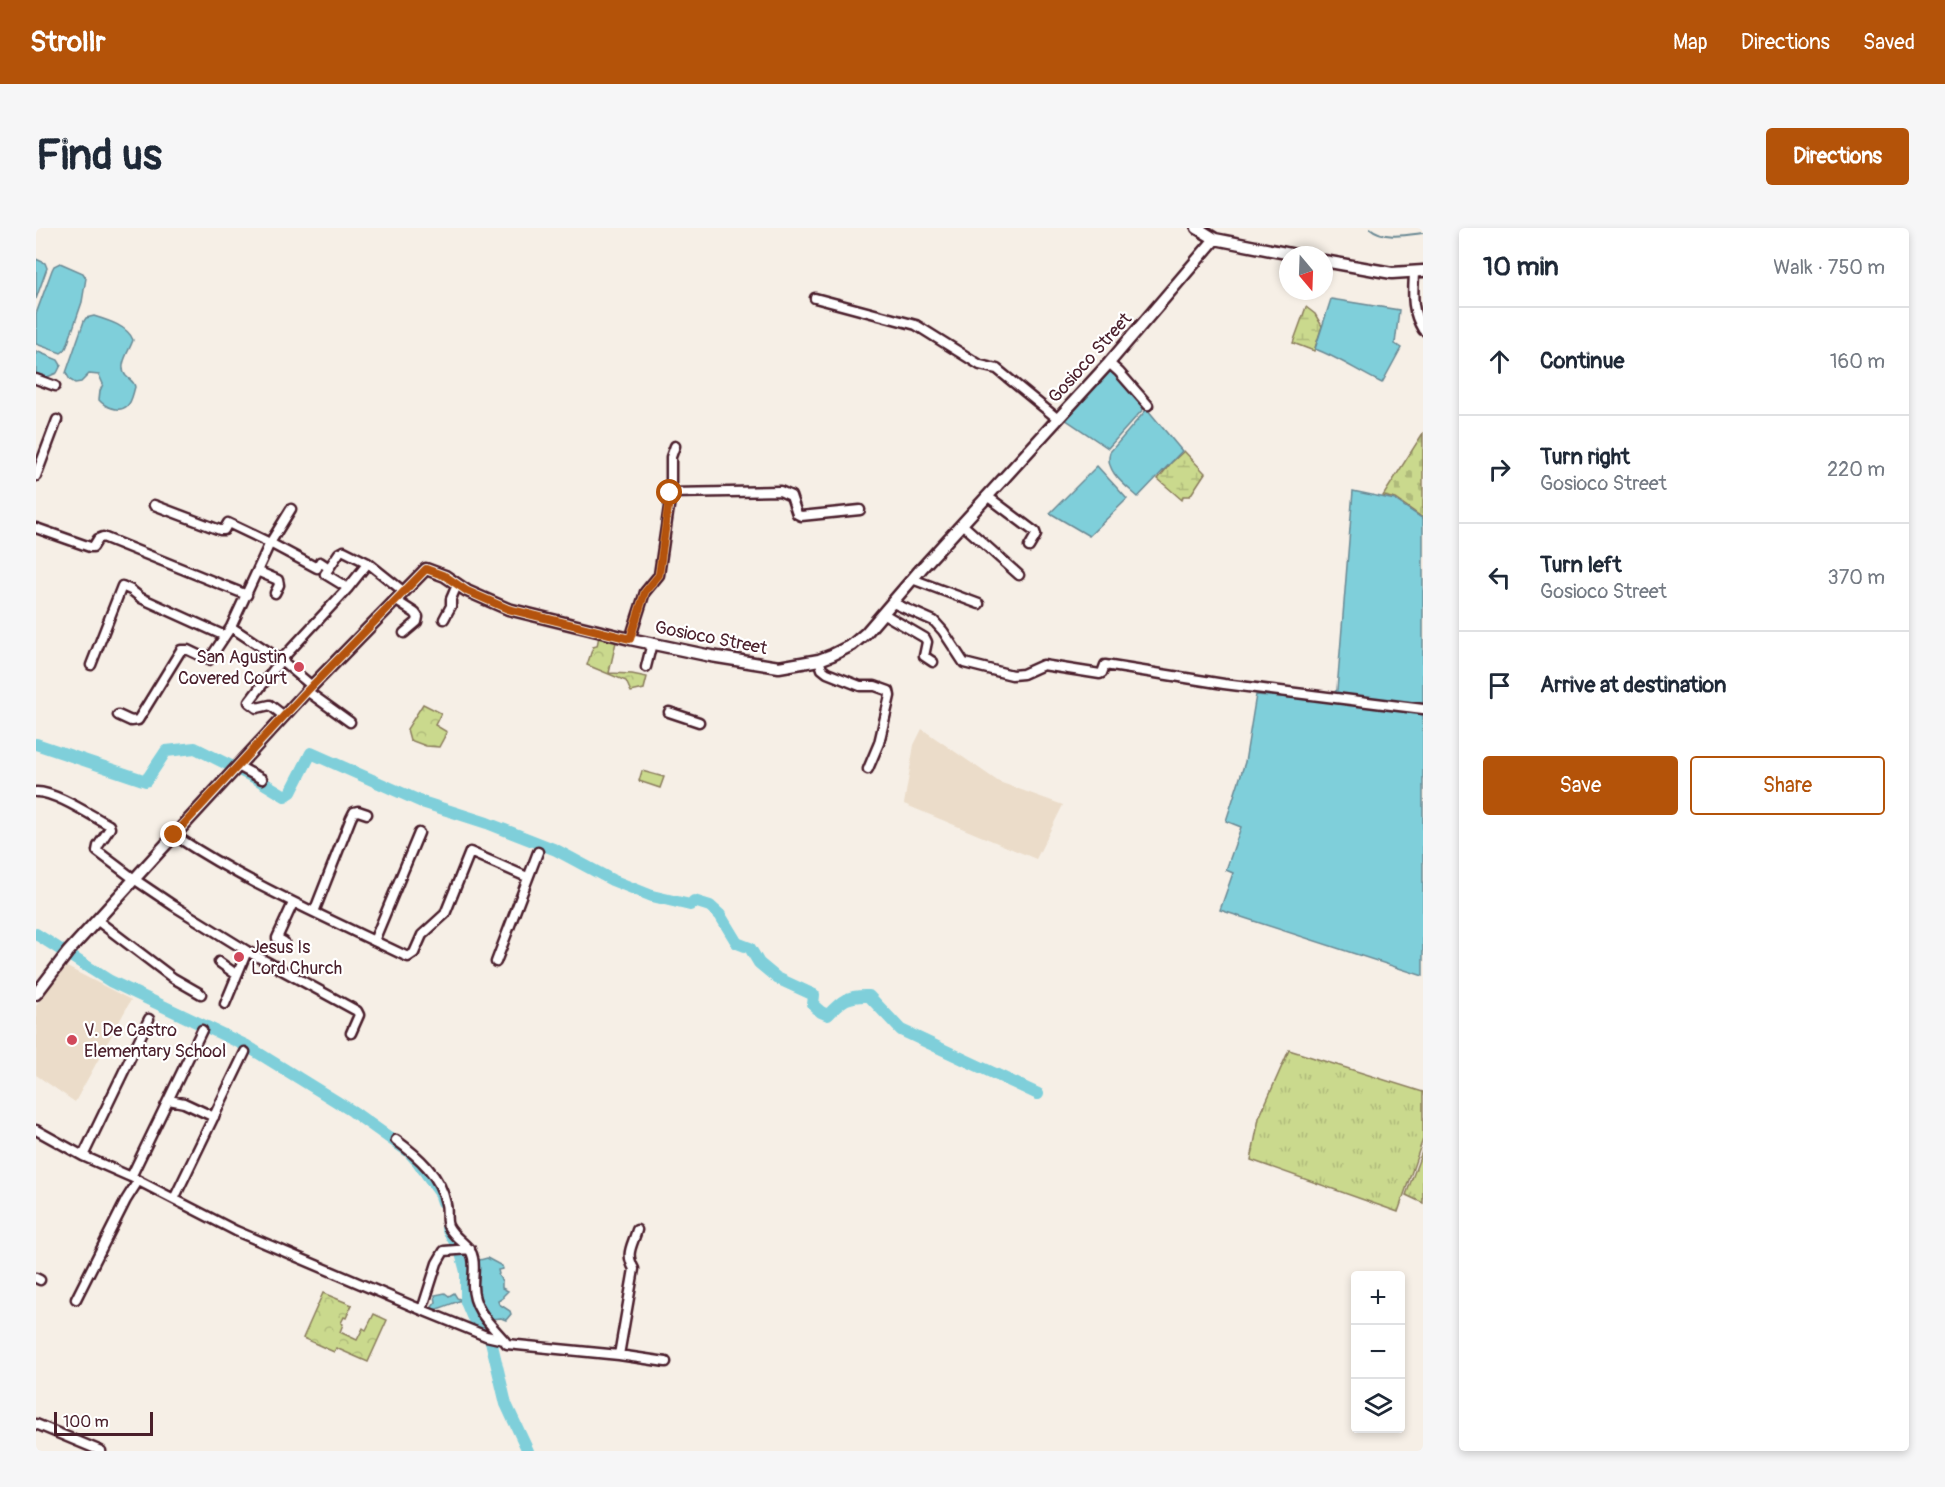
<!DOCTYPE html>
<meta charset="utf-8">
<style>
:root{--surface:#fff;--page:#f6f6f7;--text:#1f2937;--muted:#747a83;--line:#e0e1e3;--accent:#b45309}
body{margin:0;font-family:Pangolin,sans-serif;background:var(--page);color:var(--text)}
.controls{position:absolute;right:18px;bottom:18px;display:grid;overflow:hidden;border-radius:6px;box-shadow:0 3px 9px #0003}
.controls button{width:54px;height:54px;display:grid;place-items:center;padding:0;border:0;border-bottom:2px solid var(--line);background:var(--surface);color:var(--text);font:30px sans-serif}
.compass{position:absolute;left:1243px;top:18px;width:54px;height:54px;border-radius:50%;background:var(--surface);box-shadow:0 3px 9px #0003;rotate:161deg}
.scale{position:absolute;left:18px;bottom:15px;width:99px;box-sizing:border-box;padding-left:6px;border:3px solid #4a1f2b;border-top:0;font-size:16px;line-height:21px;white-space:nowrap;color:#4a1f2b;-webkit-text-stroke:4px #fff;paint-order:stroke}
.stop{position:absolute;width:18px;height:18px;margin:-14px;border:4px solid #b45309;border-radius:50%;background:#fff}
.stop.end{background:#b45309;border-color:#fff;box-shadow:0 2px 6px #0008}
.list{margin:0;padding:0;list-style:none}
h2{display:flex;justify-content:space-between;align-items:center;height:78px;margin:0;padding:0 24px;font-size:26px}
h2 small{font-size:20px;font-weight:400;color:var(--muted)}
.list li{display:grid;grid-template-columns:39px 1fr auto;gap:18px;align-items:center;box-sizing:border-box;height:108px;padding:0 24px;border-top:2px solid var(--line)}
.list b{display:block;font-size:22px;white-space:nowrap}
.list p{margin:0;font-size:20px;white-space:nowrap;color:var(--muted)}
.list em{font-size:20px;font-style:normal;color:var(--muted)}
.actions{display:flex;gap:12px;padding:18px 24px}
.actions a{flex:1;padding:14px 0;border:2px solid var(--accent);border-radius:6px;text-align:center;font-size:21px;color:var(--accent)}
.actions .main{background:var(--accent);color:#fff}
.icon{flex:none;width:33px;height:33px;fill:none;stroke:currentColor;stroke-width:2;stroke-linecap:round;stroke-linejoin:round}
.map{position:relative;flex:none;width:1387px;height:1223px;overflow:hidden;border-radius:6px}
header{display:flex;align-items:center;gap:36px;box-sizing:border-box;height:84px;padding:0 30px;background:var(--accent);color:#fff}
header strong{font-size:28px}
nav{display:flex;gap:33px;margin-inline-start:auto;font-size:21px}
.intro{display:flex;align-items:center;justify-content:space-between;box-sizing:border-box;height:144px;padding:0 36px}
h1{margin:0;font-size:42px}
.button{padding:15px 27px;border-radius:6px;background:var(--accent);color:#fff;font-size:21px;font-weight:700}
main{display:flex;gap:36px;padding:0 36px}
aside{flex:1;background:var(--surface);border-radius:6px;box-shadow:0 3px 9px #0003}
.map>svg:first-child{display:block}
</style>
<header>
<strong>Strollr</strong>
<nav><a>Map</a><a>Directions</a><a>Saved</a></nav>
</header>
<div class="intro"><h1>Find us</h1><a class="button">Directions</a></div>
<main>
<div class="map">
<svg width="1387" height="1223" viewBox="0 0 1387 1223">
<defs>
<pattern id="grass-tufts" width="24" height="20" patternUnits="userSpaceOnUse" patternTransform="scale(1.5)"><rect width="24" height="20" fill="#cad98d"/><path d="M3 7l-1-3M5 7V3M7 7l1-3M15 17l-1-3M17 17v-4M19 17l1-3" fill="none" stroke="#afba7a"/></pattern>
<pattern id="forest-crowns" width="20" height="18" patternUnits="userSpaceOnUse" patternTransform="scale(1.5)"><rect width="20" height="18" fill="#cad98d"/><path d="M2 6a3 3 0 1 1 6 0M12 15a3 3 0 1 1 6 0" fill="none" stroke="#afba7a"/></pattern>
<pattern id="wetland-marsh" width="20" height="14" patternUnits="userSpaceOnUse" patternTransform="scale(1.5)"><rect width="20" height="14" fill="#cad98d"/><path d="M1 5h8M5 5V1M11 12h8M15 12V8" fill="none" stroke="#afba7a"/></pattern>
<pattern id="cemetery-stones" width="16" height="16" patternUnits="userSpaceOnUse" patternTransform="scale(1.5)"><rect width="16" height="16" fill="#cad98d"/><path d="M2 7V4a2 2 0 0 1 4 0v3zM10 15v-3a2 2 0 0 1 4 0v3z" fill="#afba7a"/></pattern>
</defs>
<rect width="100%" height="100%" fill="#f6efe6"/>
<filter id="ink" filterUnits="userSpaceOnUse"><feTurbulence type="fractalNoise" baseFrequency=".0167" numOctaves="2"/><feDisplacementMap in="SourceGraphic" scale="12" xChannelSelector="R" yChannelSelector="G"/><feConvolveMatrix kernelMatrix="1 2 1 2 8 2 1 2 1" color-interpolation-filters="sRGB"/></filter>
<g filter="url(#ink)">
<path fill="#ebdcc9" d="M 886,501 L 963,554 L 1027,577 L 1000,631 L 868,576 L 878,517 Z
M 29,738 L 95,772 L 39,874 L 0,847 L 0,778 Z"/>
<path fill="url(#grass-tufts)" stroke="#8a7c5c" stroke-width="1.5" d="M 1253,822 L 1387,864 L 1387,911 L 1362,984 L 1215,932 L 1223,890 Z
M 1387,921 L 1387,975 L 1370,967 Z"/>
<path fill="url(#forest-crowns)" stroke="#8a7c5c" stroke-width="1.5" d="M 563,408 L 580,414 L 573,445 L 596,446 L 611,449 L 608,461 L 595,464 L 590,453 L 551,437 L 557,419 L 561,418 Z
M 387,476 L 405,485 L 399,497 L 411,504 L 403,519 L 390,518 L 374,512 L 371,501 Z
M 287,1065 L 316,1077 L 310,1090 L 308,1089 L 305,1095 L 307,1096 L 304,1104 L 321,1112 L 327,1100 L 330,1102 L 338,1086 L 351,1092 L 332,1134 L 300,1120 L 298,1124 L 267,1110 Z"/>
<path fill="url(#wetland-marsh)" stroke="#8a7c5c" stroke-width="1.5" d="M 1270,79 L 1279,86 L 1286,98 L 1278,123 L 1257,115 Z
M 1148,223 L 1169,245 L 1154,268 L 1147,268 L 1146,272 L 1122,251 L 1135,235 Z"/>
<path fill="url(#cemetery-stones)" stroke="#8a7c5c" stroke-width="1.5" d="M 1387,205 L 1387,290 L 1360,271 L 1347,268 Z"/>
<path fill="#cad98d" stroke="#8a7c5c" stroke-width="1.5" d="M 606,543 L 628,549 L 624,560 L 603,553 Z"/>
<path fill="#7fcfda" stroke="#6a8994" stroke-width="1.5" d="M 0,31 L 9,35 L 11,40 L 0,71 Z
M 24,35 L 47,45 L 50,50 L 46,74 L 31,118 L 29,122 L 25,125 L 0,116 L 0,86 L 16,42 L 18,38 Z
M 1295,71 L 1363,82 L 1359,116 L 1365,120 L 1346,155 C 1323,144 1303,130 1279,121 Z
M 58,88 C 71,92 92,98 97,112 C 94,122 81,138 90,148 C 95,153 98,153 99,159 C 97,165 96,174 91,178 C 83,185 69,179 63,172 L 64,163 L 67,156 L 63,147 L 53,146 L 45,154 L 39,155 L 34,152 L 30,145 L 48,93 L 50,90 Z
M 0,123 L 22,132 L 25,137 L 21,145 L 9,150 L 0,148 Z
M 1074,138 L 1110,178 L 1072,220 L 1026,189 Z
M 1111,181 L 1146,223 L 1102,269 C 1089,257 1068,243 1074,224 Z
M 1061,238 L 1091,271 L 1053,308 L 1014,285 Z
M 1317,263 L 1359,272 L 1387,291 L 1387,748 L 1184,682 L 1197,645 L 1190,642 L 1205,599 L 1190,593 L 1209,534 L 1220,467 L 1287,472 L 1301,462 Z
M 451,1030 L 466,1038 L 467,1041 L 462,1042 L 463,1046 L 462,1047 L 466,1053 L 466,1060 L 472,1063 L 467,1068 L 467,1070 L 462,1073 L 463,1076 L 474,1083 L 475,1086 L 470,1092 L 465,1090 L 453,1091 L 442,1070 L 440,1033 Z
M 409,1065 L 413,1068 L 418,1065 L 421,1070 L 426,1072 C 416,1075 407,1080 397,1082 L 396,1079 L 400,1074 L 399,1067 Z"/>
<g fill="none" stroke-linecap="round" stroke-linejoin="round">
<path stroke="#6a8994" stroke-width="2" d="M 1334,0 C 1348,12 1371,7 1387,5"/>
<path stroke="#7fcfda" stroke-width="12" d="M 0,516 L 110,553 L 130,523 L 159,520 L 221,551 L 249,568 L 255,564 L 275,525 L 386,574 L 451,595 L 520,622 L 576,652 L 616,668 L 654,677 L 658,673 L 674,678 L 684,687 L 701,715 L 714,720 L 723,735 L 741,750 L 778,767 L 777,777 L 785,784 L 792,787 C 806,772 812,767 833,768 L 865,802 L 1002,866
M 0,706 L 74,753 L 211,818 L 316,883 L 372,923 L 382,934 L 404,965 L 407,974
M 411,1000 L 425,1025 L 430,1044 L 430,1074 L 436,1088 L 455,1113 L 470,1176 L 492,1223"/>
<g stroke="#4a1f2b" stroke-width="13">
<path id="minor" d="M 1378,45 C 1377,67 1375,82 1387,102
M 779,70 L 880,97 L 944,137 L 961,141 L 1022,191
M 1073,135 L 1083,144 L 1112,177
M 0,151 L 19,158
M 639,218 L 635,229 L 635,265 L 744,263 L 755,268 L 761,286 L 765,288 L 824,282
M 0,248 L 21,192
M 951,268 L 999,304 L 1000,307 L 993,319
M 118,277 L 184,302 L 188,302 L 192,295 L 234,315 L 221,343 L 242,352 L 243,357 L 239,365
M 255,281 L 234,315 L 281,340 L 284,334 L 293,340
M 927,297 L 983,347
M 0,300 L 54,319 L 57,319 L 62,311 L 67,309 L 211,367
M 308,323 L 332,335
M 303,325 L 289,346 L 312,360
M 876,351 L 943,376
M 359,372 L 379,385 L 382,389 L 381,394 L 368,405
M 857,375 L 898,393 L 907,403 L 928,435 L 976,447 L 987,446 L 1007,437 L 1064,446 L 1066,445 L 1069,437 L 1188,456 L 1387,481
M 848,386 L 889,410 L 891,414 L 888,428 L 897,434
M 408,391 L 415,378 L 415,371 L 421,357
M 195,399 L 245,432 L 276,458
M 594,411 L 609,364 L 623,347 L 635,265
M 783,432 L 786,441 L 791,445 L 824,458 L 839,458 L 853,463 L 854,468 L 843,515 L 832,541
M 55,437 L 86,358 L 95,362 L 105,370 L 189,408
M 610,439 L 616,415
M 271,463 L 314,494
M 633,484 L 663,494
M 82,487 L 95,493 L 102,492 L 145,422 L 152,422 L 173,432 L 195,399 L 221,343
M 248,488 L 234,477 L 221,480 L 213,474 L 245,432 L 312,360 L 332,335 L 367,363
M 202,538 L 226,551
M 0,564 C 18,563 56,588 73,597 L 74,600 L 62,618 L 61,623 L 98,651 L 138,678 L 211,723 L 321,783 L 323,787 L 315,805
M 138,607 C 212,656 293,691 372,729 L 378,725 L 386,707 L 409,686 L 434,624 L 491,649
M 278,684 L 315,590 L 318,584 L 322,583 L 331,586
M 62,693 L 137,750 L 165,766
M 338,713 L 383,605
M 248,714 L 241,710 L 257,675
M 183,734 L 201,747
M 460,734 L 502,624
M 189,776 L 211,723
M 133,872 L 148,875 L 178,889
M 0,902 L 47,928 L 95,949 L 200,1003 L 386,1082 L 450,1108 L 468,1112 L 471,1116 L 583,1127 L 630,1134
M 360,912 C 382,928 405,948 410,976 C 412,983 409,991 412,998 C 419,1012 435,1017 437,1030 C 439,1039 437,1048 437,1058 C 437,1081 454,1096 468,1112
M 47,928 L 113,791
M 95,949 L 166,802
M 138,971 L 209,824
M 0,1050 L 4,1052
M 40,1071 L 90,972 L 102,953
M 386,1082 L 401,1035 L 408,1023 L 434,1021
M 583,1127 L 598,1041 C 589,1025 596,1019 601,1002
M 0,1196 L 65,1223"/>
</g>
<g stroke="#4a1f2b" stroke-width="15">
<path id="tertiary" d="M 1161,0 L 1179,11 L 1260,27
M 1288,33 L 1356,45 L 1387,43
M 0,766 L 32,724 L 123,624 L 271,463 L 390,341 L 409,348 L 431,363 L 472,381 L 594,411 L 675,428 L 743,439 L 783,432 L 796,427 L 816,417 L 830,405 L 885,341 L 1073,135 L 1179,11"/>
</g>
<use href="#minor" stroke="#fff" stroke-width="8"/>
<use href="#tertiary" stroke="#fff" stroke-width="10"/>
</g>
</g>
<g fill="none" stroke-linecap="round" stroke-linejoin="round" filter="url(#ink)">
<path stroke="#b45309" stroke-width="8" d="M 138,607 L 271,463 L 390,341 L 409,348 L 431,363 L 472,381 L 594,411 L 609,364 L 623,347 L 634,265"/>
</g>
<g fill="#d1495b" stroke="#fff" stroke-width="2">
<circle cx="263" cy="439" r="6"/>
<circle cx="203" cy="729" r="6"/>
<circle cx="36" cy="812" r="6"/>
</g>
<g text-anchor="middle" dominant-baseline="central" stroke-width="4.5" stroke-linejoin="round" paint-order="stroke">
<g font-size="18" fill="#4a1f2b" stroke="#fff">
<text transform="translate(1054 130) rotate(-48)">Gosioco Street</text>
<text transform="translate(675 410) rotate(11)">Gosioco Street</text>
</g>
<g font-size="18" fill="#4a1f2b" stroke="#fff" text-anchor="start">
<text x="251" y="429" text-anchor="end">San Agustin<tspan x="251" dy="21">Covered Court</tspan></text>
<text x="215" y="719">Jesus Is<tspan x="215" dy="21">Lord Church</tspan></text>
<text x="48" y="802">V. De Castro<tspan x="48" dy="21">Elementary School</tspan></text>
</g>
</g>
</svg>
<div class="controls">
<button>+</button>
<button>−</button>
<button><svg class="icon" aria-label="layers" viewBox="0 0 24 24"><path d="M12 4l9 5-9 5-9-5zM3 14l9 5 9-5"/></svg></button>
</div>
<svg class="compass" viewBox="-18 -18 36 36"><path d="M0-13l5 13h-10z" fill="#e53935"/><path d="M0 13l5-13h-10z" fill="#747a83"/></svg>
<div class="scale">100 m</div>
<div class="stop" style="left:634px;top:265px"></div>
<div class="stop end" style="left:138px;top:607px"></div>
</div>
<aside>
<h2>10 min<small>Walk · 750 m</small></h2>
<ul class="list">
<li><svg class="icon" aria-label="ahead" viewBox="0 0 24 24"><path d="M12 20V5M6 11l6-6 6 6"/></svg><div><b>Continue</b></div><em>160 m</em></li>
<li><svg class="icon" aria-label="right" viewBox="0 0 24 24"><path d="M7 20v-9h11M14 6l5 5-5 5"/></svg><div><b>Turn right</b><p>Gosioco Street</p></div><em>220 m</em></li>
<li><svg class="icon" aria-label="left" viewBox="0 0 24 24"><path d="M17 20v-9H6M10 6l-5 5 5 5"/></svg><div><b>Turn left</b><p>Gosioco Street</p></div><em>370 m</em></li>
<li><svg class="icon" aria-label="arrive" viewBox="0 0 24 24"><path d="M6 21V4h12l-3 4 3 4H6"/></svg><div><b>Arrive at destination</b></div></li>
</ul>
<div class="actions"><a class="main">Save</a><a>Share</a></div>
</aside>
</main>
